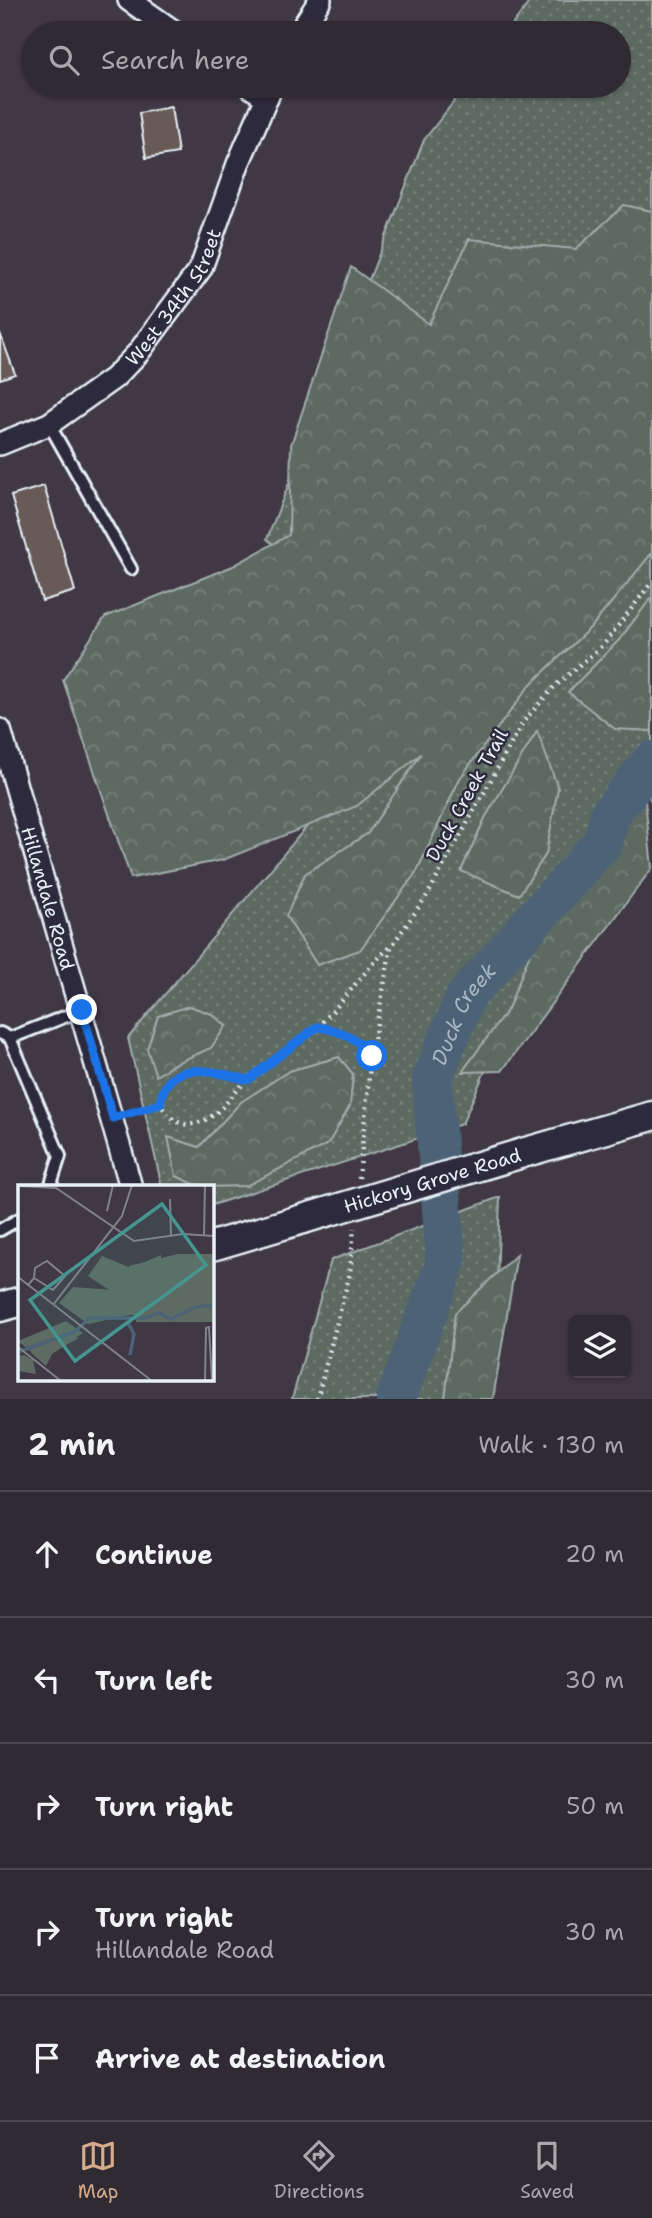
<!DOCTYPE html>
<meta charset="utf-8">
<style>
:root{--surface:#302a33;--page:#38323b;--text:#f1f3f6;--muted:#a8a7ac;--line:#4b464e;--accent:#d6ab8b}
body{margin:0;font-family:"Shantell Sans",sans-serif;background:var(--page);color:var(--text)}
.controls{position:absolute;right:21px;bottom:21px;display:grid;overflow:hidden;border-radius:10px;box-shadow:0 2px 5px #0004}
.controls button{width:63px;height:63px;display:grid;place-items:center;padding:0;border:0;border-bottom:2px solid var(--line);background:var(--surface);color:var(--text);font:35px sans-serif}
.stop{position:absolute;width:21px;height:21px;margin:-16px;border:5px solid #1a73e8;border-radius:50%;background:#fff}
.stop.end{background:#1a73e8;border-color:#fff;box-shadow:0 2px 7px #0008}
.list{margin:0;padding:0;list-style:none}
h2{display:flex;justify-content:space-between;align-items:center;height:91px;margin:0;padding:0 28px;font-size:30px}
h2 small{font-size:23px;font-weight:400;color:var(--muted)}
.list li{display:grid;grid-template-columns:46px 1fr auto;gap:21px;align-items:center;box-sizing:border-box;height:126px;padding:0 28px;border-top:2px solid var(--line)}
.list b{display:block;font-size:26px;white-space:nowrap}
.list p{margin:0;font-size:23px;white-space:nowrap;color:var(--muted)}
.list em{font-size:23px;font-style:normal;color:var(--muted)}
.icon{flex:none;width:38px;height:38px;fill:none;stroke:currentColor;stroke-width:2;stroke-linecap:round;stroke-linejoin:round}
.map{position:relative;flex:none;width:652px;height:1399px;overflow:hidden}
.search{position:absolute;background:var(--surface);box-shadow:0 2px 5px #0004;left:21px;right:21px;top:21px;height:77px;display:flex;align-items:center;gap:18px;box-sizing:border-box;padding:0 24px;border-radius:38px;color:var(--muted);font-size:26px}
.sheet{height:721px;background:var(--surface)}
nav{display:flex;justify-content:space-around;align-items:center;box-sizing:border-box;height:98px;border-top:2px solid var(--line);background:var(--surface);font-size:19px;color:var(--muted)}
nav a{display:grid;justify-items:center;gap:4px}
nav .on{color:var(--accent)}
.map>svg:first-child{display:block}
</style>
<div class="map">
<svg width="652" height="1399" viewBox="0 0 652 1399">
<defs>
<pattern id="grass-dots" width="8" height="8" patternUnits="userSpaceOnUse" patternTransform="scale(1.75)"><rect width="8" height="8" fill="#5d6b62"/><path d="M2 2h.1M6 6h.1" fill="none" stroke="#748179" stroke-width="1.8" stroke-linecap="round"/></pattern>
<pattern id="forest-crowns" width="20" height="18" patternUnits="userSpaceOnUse" patternTransform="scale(1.75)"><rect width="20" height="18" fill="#5d6b62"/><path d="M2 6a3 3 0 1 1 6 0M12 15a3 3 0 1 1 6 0" fill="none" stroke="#748179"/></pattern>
</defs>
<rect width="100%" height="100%" fill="#403844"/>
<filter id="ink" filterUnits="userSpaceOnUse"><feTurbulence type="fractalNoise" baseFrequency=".0143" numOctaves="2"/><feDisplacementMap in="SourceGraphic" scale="14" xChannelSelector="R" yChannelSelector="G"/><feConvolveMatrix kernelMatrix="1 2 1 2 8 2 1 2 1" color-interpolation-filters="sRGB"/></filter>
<g filter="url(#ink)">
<path fill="url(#grass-dots)" stroke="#a2aead" stroke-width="2" d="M 531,0 L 652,0 L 652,753 L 640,745 L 609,787 L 462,1124 L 212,1205 L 212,1187 L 162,1187 L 128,1038 L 435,675 L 267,539 L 424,140 L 466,86 L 619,86 L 619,33 L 506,33 Z
M 500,1197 L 493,1399 L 292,1399 L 331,1260 Z"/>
<path fill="url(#forest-crowns)" stroke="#a2aead" stroke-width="2" d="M 624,205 L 652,211 L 652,553 L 593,625 L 530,685 L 460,778 L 417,871 L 360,950 L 317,965 L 286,916 L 305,874 L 368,833 L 421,754 L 357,806 L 223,860 L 131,878 L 63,680 L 105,617 L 233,566 L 289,535 L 291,445 L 351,267 L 429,324 L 469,239 L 576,249 Z
M 652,597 L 652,731 L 615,729 L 568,692 L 619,640 Z
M 537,731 L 558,788 L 546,854 L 519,895 L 461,871 L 485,818 Z
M 626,781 L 644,791 L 652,868 L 502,1071 L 462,1072 L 508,1009 L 540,928 L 606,853 Z
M 189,1006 L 212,1014 L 226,1026 L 211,1048 L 174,1064 L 156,1076 L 147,1049 L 158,1016 Z
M 339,1057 L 353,1074 L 350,1106 L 328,1144 L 246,1186 L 201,1187 L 176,1176 L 168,1137 L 199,1147 L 241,1102 L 289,1071 Z
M 517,1254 L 493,1399 L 445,1399 L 455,1313 Z"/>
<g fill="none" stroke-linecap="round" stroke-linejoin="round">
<path stroke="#8a9bab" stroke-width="7" d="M 646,769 L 652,798"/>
<path stroke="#4c6277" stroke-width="40" id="s1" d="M 396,1399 L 446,1261 L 432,1079 L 466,996 L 603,842 L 610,814 L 652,761"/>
</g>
<path fill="#675a56" stroke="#e8f1f8" stroke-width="2" d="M 171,107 L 178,153 L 146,158 L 139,113 Z
M 0,333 L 15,374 L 0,379 Z
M 44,486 L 75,591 L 42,601 L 11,496 Z"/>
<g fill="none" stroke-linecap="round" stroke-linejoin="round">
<g stroke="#e8f1f8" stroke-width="16">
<path id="lane" d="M 49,424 L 131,569
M 0,1033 L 10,1038 L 60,1156 L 50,1187
M 10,1038 L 82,1010
M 0,1230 L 19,1219"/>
</g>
<g stroke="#e8f1f8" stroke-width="26">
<g id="street">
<path d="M 129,0 L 176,33"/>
<path d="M 299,33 L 320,0"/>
<path d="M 249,86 L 267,98"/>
<path id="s2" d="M 0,444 L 49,424 L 114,378 L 138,353 L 201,268 L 238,164 L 272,86"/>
<path id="s3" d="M 0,730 L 131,1187"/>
</g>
</g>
<g stroke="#e8f1f8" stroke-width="33">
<path id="secondary" d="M 526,1152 L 652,1116
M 212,1246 L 303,1219
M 0,1307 L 19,1302"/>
</g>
<path stroke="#e8f1f8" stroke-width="4.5" stroke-dasharray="2 5" stroke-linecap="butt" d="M 318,1027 C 341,1030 357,1038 371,1056
M 248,1080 C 214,1072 167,1055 160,1104 C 170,1119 181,1129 200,1122 C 220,1116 233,1093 248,1079 C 270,1060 296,1047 317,1027 C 344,1002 363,971 390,947
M 131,1113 L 160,1104
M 359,1178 L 371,1056 L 391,947 L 428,894 L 523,722 L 554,687 L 604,644 L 652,582
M 317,1399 L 350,1273 L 354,1228"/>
<use href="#lane" stroke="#2f2a3d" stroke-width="10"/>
<use href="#street" stroke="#2f2a3d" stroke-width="21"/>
<use href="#secondary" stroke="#2f2a3d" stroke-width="28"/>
<g stroke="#e8f1f8" stroke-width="33" stroke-linecap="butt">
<g id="secondary-bridge">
<path id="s4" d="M 303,1219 L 526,1152"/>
</g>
</g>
<use href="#secondary-bridge" stroke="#2f2a3d" stroke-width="28"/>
</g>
</g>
<g fill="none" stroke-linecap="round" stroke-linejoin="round" filter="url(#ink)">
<path stroke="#1a73e8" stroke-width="9" d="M 82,1010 L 113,1118 L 160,1104 C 167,1055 214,1072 248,1080 L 317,1027 C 341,1030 357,1038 372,1056"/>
</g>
<g text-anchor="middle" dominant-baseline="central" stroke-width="5" stroke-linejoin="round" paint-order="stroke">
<g font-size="19" fill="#e8f1f8" stroke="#2f2a3d">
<text stroke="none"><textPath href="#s2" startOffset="234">West 34th Street</textPath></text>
<text transform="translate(467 795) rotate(-61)">Duck Creek Trail</text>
<text stroke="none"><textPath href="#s3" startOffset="175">Hillandale Road</textPath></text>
<text stroke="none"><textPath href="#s4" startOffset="135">Hickory Grove Road</textPath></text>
</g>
<g font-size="21" font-style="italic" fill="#aab8c4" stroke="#2f2a3d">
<text stroke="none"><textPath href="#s1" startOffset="402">Duck Creek</textPath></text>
</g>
</g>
<g transform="translate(18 1185)">
<rect width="196" height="196" fill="#403844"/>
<path d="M 160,69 L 196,69 L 196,137 L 118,137 L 117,130 L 111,130 L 70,139 L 41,118 L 55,102 L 110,106 L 111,81 ZM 48,136 L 65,148 L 24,176 L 0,156 Z" fill="#5d6b62"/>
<path d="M 143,70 L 143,81 L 153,80 L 171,100 L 180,98 L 183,85 L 196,92 L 196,102 L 157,118 L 75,115 L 82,108 L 99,110 L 70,91 L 84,71 L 113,83 ZM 196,110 L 196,116 L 173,121 L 160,130 L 141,126 L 120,131 L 117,127 L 118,120 L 163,121 ZM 51,152 L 61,153 L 35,167 L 28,181 L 13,168 L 15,163 ZM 6,170 L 15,175 L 18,189 L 0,186 L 0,171 Z" fill="#5d6b62"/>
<path fill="none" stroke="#4c6277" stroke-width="3.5" d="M 0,167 L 56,147 L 72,133 L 127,133 L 141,128 L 153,134 L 178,122 L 196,120M 112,170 L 116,149 L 110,138 L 116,132"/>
<path fill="none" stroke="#83828c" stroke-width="2" d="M 0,1 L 38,3 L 116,56 L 165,49 L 196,51M 152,14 L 153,51M 89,26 L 95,0M 186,50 L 187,0M 0,92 L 134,196M 10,100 L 16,93 L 35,105 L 47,91 L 29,76 L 17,83 L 16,93M 35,120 L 104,31 L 114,0M 0,162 L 43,196M 187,196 L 188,143 L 191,142 L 194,196"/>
<path fill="#459590" fill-opacity="0.15" stroke="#459590" stroke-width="3.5" d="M 144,19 L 188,80 L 57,176 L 12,115 Z"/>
<rect width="196" height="196" fill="none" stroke="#e8f1f8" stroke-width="3.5"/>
</g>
</svg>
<div class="controls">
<button><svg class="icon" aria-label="layers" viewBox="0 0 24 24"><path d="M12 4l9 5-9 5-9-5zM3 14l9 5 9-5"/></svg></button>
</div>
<div class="stop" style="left:372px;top:1056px"></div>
<div class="stop end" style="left:82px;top:1010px"></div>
<div class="search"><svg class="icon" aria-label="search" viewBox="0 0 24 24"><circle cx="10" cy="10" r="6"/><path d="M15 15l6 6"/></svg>Search here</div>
</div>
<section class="sheet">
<h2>2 min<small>Walk · 130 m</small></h2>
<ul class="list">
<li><svg class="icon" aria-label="ahead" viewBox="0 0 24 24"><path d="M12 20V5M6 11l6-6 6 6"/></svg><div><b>Continue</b></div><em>20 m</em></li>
<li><svg class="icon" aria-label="left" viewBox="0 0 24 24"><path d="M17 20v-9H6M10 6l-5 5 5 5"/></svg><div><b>Turn left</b></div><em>30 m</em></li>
<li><svg class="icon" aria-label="right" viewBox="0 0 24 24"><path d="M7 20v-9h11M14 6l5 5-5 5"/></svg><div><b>Turn right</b></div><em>50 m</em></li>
<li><svg class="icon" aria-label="right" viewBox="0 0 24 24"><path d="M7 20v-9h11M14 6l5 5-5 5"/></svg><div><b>Turn right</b><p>Hillandale Road</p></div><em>30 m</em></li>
<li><svg class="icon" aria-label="arrive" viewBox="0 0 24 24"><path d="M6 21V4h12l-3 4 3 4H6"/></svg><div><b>Arrive at destination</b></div></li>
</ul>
</section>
<nav>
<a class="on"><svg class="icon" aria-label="map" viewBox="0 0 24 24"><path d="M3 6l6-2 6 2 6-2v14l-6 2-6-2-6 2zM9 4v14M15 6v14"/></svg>Map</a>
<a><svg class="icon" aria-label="directions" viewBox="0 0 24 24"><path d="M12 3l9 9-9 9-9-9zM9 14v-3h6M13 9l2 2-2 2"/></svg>Directions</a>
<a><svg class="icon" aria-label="saved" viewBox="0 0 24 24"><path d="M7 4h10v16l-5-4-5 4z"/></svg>Saved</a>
</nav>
